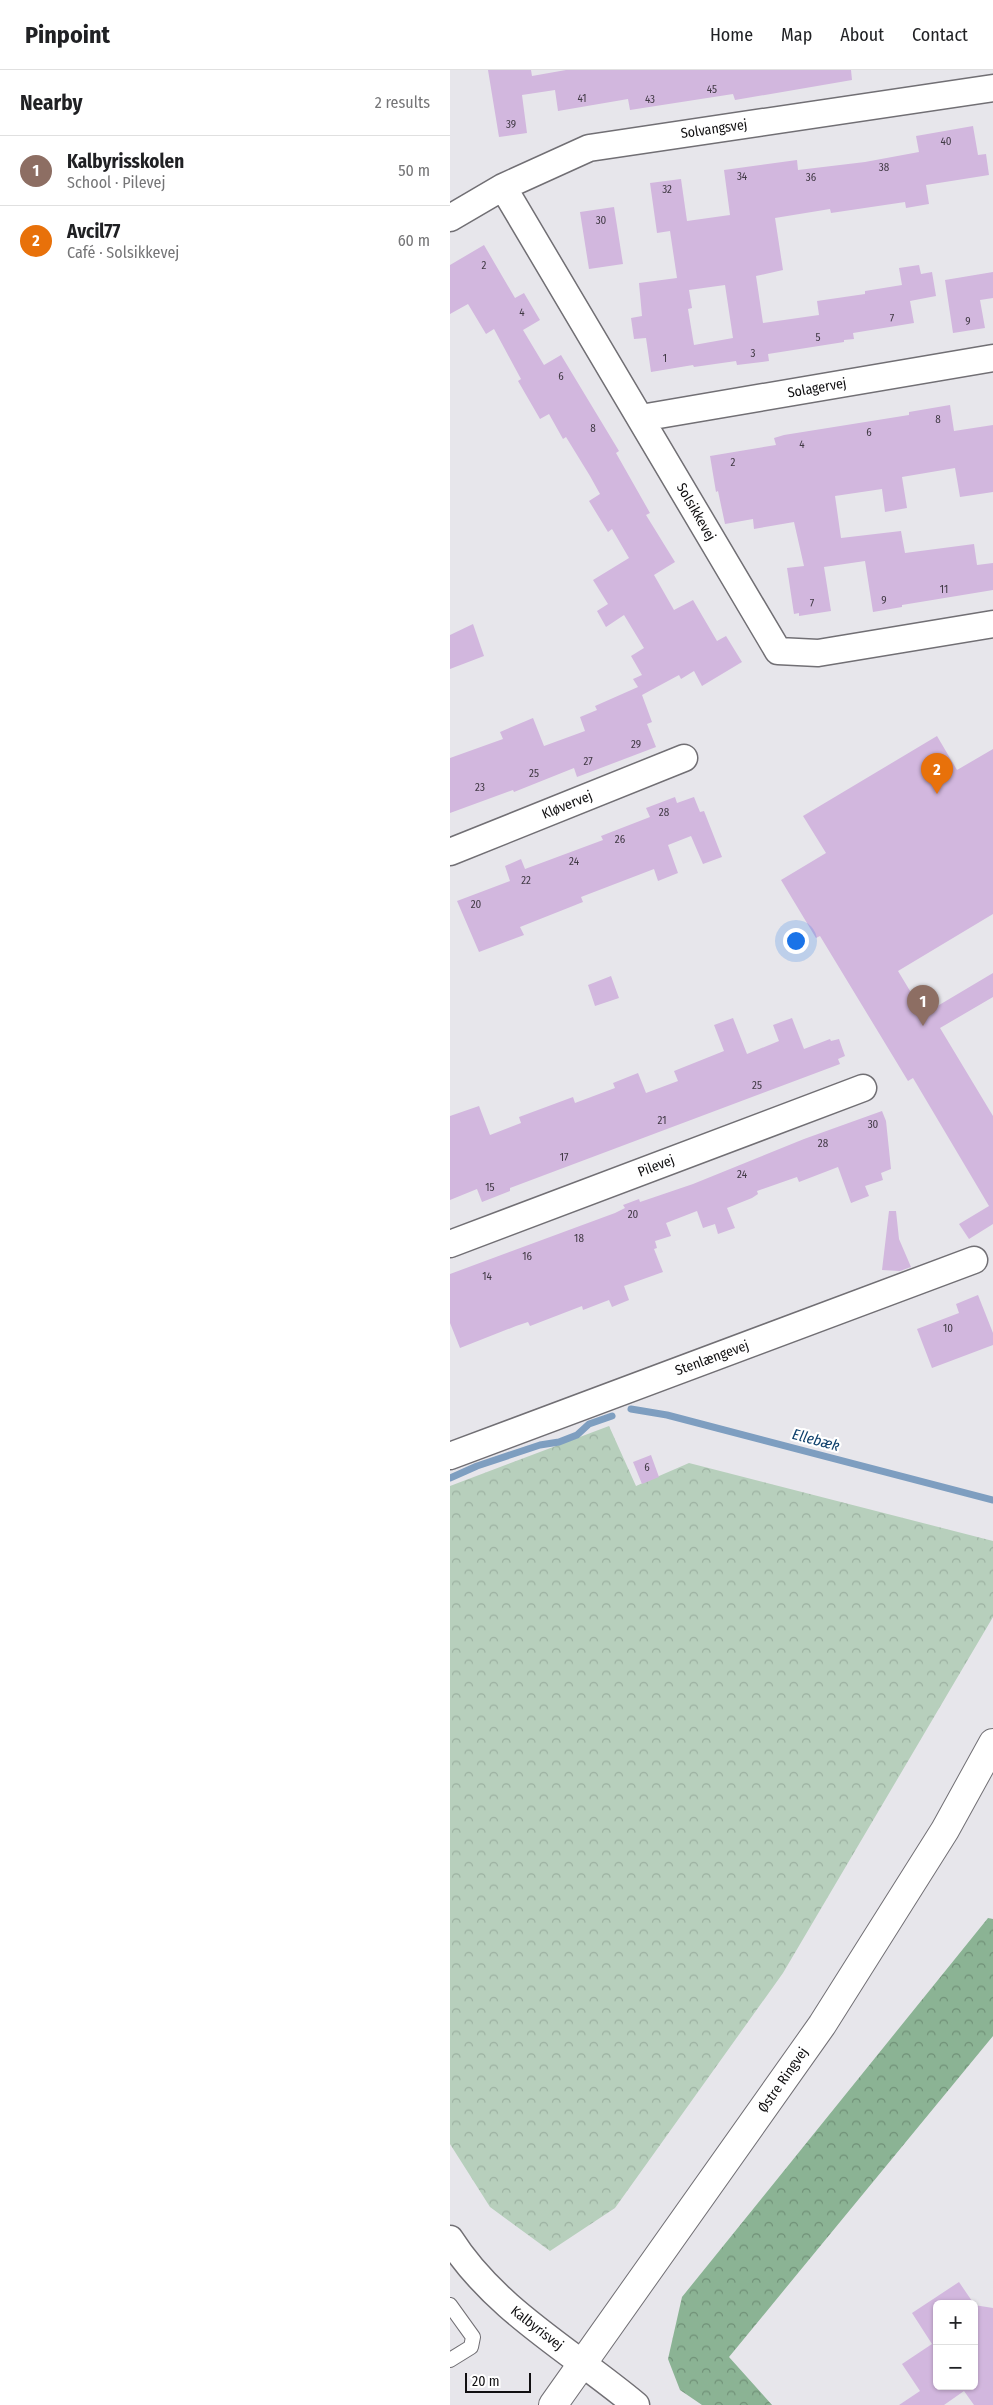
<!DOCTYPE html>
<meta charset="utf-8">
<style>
:root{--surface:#fff;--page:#f6f6f6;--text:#202124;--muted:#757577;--line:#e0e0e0;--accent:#a06426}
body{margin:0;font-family:"Fira Sans Condensed",sans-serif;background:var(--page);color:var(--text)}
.controls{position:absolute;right:15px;bottom:15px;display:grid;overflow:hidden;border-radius:8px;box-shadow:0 1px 4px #0004}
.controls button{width:45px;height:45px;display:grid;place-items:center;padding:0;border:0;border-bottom:1px solid var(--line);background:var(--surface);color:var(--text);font:25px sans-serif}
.scale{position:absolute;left:15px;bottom:12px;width:66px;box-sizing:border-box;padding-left:5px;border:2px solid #111012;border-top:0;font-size:14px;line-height:18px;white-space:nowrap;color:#111012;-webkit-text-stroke:4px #fff;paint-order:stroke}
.you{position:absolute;left:345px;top:870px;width:18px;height:18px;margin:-12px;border:4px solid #fff;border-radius:50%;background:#1a73e8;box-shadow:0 0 0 8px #1a73e833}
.badge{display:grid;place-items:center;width:32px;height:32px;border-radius:50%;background:var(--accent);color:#fff;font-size:16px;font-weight:700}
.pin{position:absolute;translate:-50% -41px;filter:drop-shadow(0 1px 2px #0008)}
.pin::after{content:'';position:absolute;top:26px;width:18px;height:15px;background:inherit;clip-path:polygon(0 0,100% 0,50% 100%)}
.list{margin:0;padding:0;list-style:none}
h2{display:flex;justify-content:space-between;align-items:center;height:65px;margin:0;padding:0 20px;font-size:21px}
h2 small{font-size:16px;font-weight:400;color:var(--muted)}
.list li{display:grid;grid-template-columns:32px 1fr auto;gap:15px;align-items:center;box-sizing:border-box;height:70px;padding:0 20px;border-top:1px solid var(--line)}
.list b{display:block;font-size:19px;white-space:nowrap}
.list p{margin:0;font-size:16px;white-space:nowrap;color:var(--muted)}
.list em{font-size:16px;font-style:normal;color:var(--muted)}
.map{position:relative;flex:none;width:543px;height:2335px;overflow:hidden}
header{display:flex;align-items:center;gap:30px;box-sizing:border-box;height:70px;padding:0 25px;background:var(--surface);border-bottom:1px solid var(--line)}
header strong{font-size:24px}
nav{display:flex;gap:28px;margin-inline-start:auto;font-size:18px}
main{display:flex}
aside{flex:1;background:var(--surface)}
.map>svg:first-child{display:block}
</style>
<header>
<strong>Pinpoint</strong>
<nav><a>Home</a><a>Map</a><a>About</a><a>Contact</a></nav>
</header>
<main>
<aside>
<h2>Nearby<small>2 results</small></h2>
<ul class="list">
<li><span class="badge" style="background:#8d6e63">1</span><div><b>Kalbyrisskolen</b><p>School · Pilevej</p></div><em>50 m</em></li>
<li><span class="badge" style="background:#e8710a">2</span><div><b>Avcil77</b><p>Café · Solsikkevej</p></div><em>60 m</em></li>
</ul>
</aside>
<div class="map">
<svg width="543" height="2335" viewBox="0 0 543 2335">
<defs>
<pattern id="forest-crowns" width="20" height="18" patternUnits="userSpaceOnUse" patternTransform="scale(1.25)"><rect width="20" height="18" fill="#8bb394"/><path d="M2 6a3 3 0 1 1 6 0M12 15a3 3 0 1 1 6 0" fill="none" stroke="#709077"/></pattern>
<pattern id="park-crowns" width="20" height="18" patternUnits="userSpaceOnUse" patternTransform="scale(1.25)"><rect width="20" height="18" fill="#b7cfbc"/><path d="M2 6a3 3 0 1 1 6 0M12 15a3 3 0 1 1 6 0" fill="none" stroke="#9cb1a1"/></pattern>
</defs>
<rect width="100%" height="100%" fill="#e7e6eb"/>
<path fill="url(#forest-crowns)" d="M 538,1848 L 543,1849 L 543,1966 L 279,2287 L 322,2335 L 252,2335 L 230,2320 L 218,2289 L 232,2227 Z"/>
<path fill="url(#park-crowns)" d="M 159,1356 L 186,1416 L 239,1393 L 543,1471 L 543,1547 L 333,1903 L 165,2138 L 100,2181 L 40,2137 L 0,2074 L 0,1416 Z"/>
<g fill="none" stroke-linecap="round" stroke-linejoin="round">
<path stroke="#7e9ec0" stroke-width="7" d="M 181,1339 L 217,1345 L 543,1430
M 0,1408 L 27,1396 L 90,1375 L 109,1372 L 127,1365 L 139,1354 L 162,1346"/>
</g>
<path fill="#d2b7de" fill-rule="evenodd" d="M 38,0 L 81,0 L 82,6 L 116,0 L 401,0 L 402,10 L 285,30 L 283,24 L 180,40 L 178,29 L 108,41 L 105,20 L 72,25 L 77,63 L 49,67 Z
M 523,56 L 528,85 L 536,84 L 539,105 L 476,115 L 479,134 L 456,138 L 455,132 L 381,143 L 380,139 L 325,148 L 333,200 L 306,206 L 313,253 L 369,245 L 367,231 L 415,224 L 415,221 L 452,215 L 449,198 L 469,195 L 471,204 L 482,202 L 486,226 L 460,231 L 464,253 L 403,263 L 404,269 L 394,270 L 394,272 L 318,284 L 319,291 L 287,295 L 286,291 L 244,297 L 243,295 L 201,302 L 196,268 L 184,269 L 181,248 L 192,246 L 189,213 L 227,208 L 220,161 L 207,163 L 200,113 L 231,109 L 237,151 L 280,145 L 274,100 L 347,90 L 348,100 L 415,92 L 469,82 L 466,66 ZM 275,215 L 283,268 L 244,275 L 238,239 L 242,238 L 239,220 Z
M 164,137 L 173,194 L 139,199 L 130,142 Z
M 34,175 L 65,228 L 74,223 L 90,250 L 73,260 L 94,295 L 111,285 L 169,381 L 166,383 L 200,443 L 196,445 L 225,492 L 204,505 L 224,540 L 243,530 L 267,571 L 276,566 L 292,592 L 252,616 L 244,601 L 231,609 L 229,605 L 192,625 L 202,652 L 197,654 L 206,677 L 127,707 L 124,698 L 64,722 L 63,720 L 0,743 L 0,688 L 53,669 L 50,662 L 83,648 L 94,676 L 135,661 L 130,647 L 147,640 L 145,636 L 188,617 L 183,609 L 192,605 L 181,586 L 194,578 L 174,545 L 156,557 L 147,541 L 158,534 L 143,510 L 179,488 L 162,459 L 158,462 L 139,431 L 150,424 L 140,406 L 116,367 L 113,369 L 99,344 L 90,349 L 68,311 L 71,309 L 44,259 L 36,264 L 18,234 L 0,244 L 0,195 Z
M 543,202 L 543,228 L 530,230 L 535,258 L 503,263 L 495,210 Z
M 500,335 L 504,361 L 543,355 L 543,422 L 510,427 L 505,398 L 452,407 L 457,438 L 435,442 L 432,419 L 385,426 L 391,468 L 451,461 L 455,483 L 524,474 L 527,495 L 543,493 L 543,520 L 452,535 L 452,537 L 423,542 L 415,491 L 374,497 L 381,541 L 349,546 L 349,543 L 344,544 L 337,498 L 354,496 L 344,452 L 304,459 L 303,449 L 275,454 L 268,421 L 266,422 L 260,386 L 326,375 L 324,368 L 334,365 L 459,345 L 459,342 Z
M 23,554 L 34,586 L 0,599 L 0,565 Z
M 487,666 L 507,700 L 543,679 L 543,844 L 448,901 L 474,944 L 543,903 L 543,927 L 490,958 L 543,1046 L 543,1154 L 519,1169 L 509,1154 L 539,1136 L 463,1008 L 458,1011 L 370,866 L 366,868 L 331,810 L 376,783 L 353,746 Z
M 225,727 L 227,733 L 244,727 L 250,742 L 254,741 L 272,787 L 253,794 L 241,766 L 218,775 L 228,803 L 208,811 L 204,799 L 131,827 L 133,832 L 70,857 L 74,865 L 29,882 L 7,831 L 60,811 L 55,796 L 71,789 L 75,799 L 153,770 L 151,766 L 200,747 L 196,738 Z
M 161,906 L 169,928 L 145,936 L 138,915 Z
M 283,948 L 297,984 L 329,971 L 323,955 L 342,948 L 354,979 L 380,969 L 381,971 L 389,969 L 395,986 L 388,989 L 390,994 L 60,1118 L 60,1121 L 32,1132 L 27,1119 L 0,1130 L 0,1046 L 29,1036 L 40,1065 L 71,1053 L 69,1047 L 123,1027 L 125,1033 L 165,1018 L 163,1013 L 188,1003 L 196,1023 L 228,1011 L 224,1001 L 274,981 L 264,955 Z
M 432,1041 L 436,1051 L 441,1099 L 431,1103 L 433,1110 L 415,1116 L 419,1126 L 401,1133 L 388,1097 L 349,1112 L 347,1107 L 307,1121 L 308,1124 L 302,1128 L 277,1138 L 285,1158 L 268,1164 L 265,1154 L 253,1158 L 247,1141 L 216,1153 L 221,1166 L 205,1171 L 207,1178 L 204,1179 L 213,1202 L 174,1216 L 179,1230 L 162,1237 L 159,1230 L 133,1240 L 132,1236 L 80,1256 L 78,1252 L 66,1256 L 10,1278 L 0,1253 L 0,1204 L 165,1143 L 175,1138 L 173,1135 L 189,1129 L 190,1132 L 243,1114 L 354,1069 Z
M 439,1141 L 446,1141 L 449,1169 L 461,1197 L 450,1201 L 432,1200 Z
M 528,1225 L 543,1263 L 543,1275 L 482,1298 L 467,1259 L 509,1243 L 506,1234 Z
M 201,1385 L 209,1407 L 192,1414 L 183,1392 Z
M 509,2212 L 524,2234 L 487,2234 L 487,2316 L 524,2316 L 524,2235 L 543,2238 L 543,2335 L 524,2335 L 514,2321 L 494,2335 L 449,2335 L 470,2321 L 452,2294 L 482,2274 L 462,2243 Z"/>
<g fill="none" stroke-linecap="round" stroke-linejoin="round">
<g stroke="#716f74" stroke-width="16">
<path id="lane" d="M 0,2235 L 23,2267 L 21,2277 L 0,2290"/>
</g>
<g stroke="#716f74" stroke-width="29">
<path id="street" d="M 53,117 L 328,581 L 368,583 L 543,554
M 0,148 L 53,117 L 139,78 L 543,18
M 191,348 L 543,288
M 0,782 L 234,688
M 0,1174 L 413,1018
M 0,1386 L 524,1190
M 0,2169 C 45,2240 123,2282 186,2335"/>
</g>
<g stroke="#716f74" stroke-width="30">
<path id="secondary" d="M 103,2335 L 372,1955 L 495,1760 L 543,1673"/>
</g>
<use href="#lane" stroke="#fff" stroke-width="14"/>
<use href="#street" stroke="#fff" stroke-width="26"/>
<use href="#secondary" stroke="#fff" stroke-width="28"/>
</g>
<g text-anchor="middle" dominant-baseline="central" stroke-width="4.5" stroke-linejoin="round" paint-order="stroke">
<g font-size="11" fill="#413a45">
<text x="262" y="19">45</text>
<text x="132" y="28">41</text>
<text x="200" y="29">43</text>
<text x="61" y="54">39</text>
<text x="496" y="71">40</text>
<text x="434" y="97">38</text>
<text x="292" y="106">34</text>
<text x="361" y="107">36</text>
<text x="217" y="119">32</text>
<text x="151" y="150">30</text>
<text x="34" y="195">2</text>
<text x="72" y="242">4</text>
<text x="442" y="248">7</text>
<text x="518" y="251">9</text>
<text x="368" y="267">5</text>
<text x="303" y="283">3</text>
<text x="215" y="288">1</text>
<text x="111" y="306">6</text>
<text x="488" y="349">8</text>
<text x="143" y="358">8</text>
<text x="419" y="362">6</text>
<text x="352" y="374">4</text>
<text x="283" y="392">2</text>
<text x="494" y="519">11</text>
<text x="434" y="530">9</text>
<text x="362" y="533">7</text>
<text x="186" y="674">29</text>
<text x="138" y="691">27</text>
<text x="84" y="703">25</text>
<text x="30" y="717">23</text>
<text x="214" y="742">28</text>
<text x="170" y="769">26</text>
<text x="124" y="791">24</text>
<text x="76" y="810">22</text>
<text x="26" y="834">20</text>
<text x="307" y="1015">25</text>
<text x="212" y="1050">21</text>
<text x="423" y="1054">30</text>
<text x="373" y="1073">28</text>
<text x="114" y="1087">17</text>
<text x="292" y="1104">24</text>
<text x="40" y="1117">15</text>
<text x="183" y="1144">20</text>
<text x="129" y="1168">18</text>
<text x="77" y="1186">16</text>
<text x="37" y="1206">14</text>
<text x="498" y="1258">10</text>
<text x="197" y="1397">6</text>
</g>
<g font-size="14" fill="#111012" stroke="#fff">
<text transform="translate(264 59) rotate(-8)">Solvangsvej</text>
<text transform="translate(367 318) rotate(-10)">Solagervej</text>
<text transform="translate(246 442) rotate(60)">Solsikkevej</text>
<text transform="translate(117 735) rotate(-22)">Kløvervej</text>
<text transform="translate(206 1096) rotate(-21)">Pilevej</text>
<text transform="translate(262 1288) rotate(-20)">Stenlængevej</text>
<text transform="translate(333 2010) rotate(-55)">Østre Ringvej</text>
<text transform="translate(87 2258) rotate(38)">Kalbyrisvej</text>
</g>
<g font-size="15" font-style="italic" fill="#0d3f6b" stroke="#fff">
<text transform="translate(366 1370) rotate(15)">Ellebæk</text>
</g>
</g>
</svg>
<div class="controls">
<button>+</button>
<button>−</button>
</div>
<div class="scale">20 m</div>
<div class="you"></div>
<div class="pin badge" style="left:473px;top:956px;background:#8d6e63">1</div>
<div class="pin badge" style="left:487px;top:724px;background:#e8710a">2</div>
</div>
</main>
